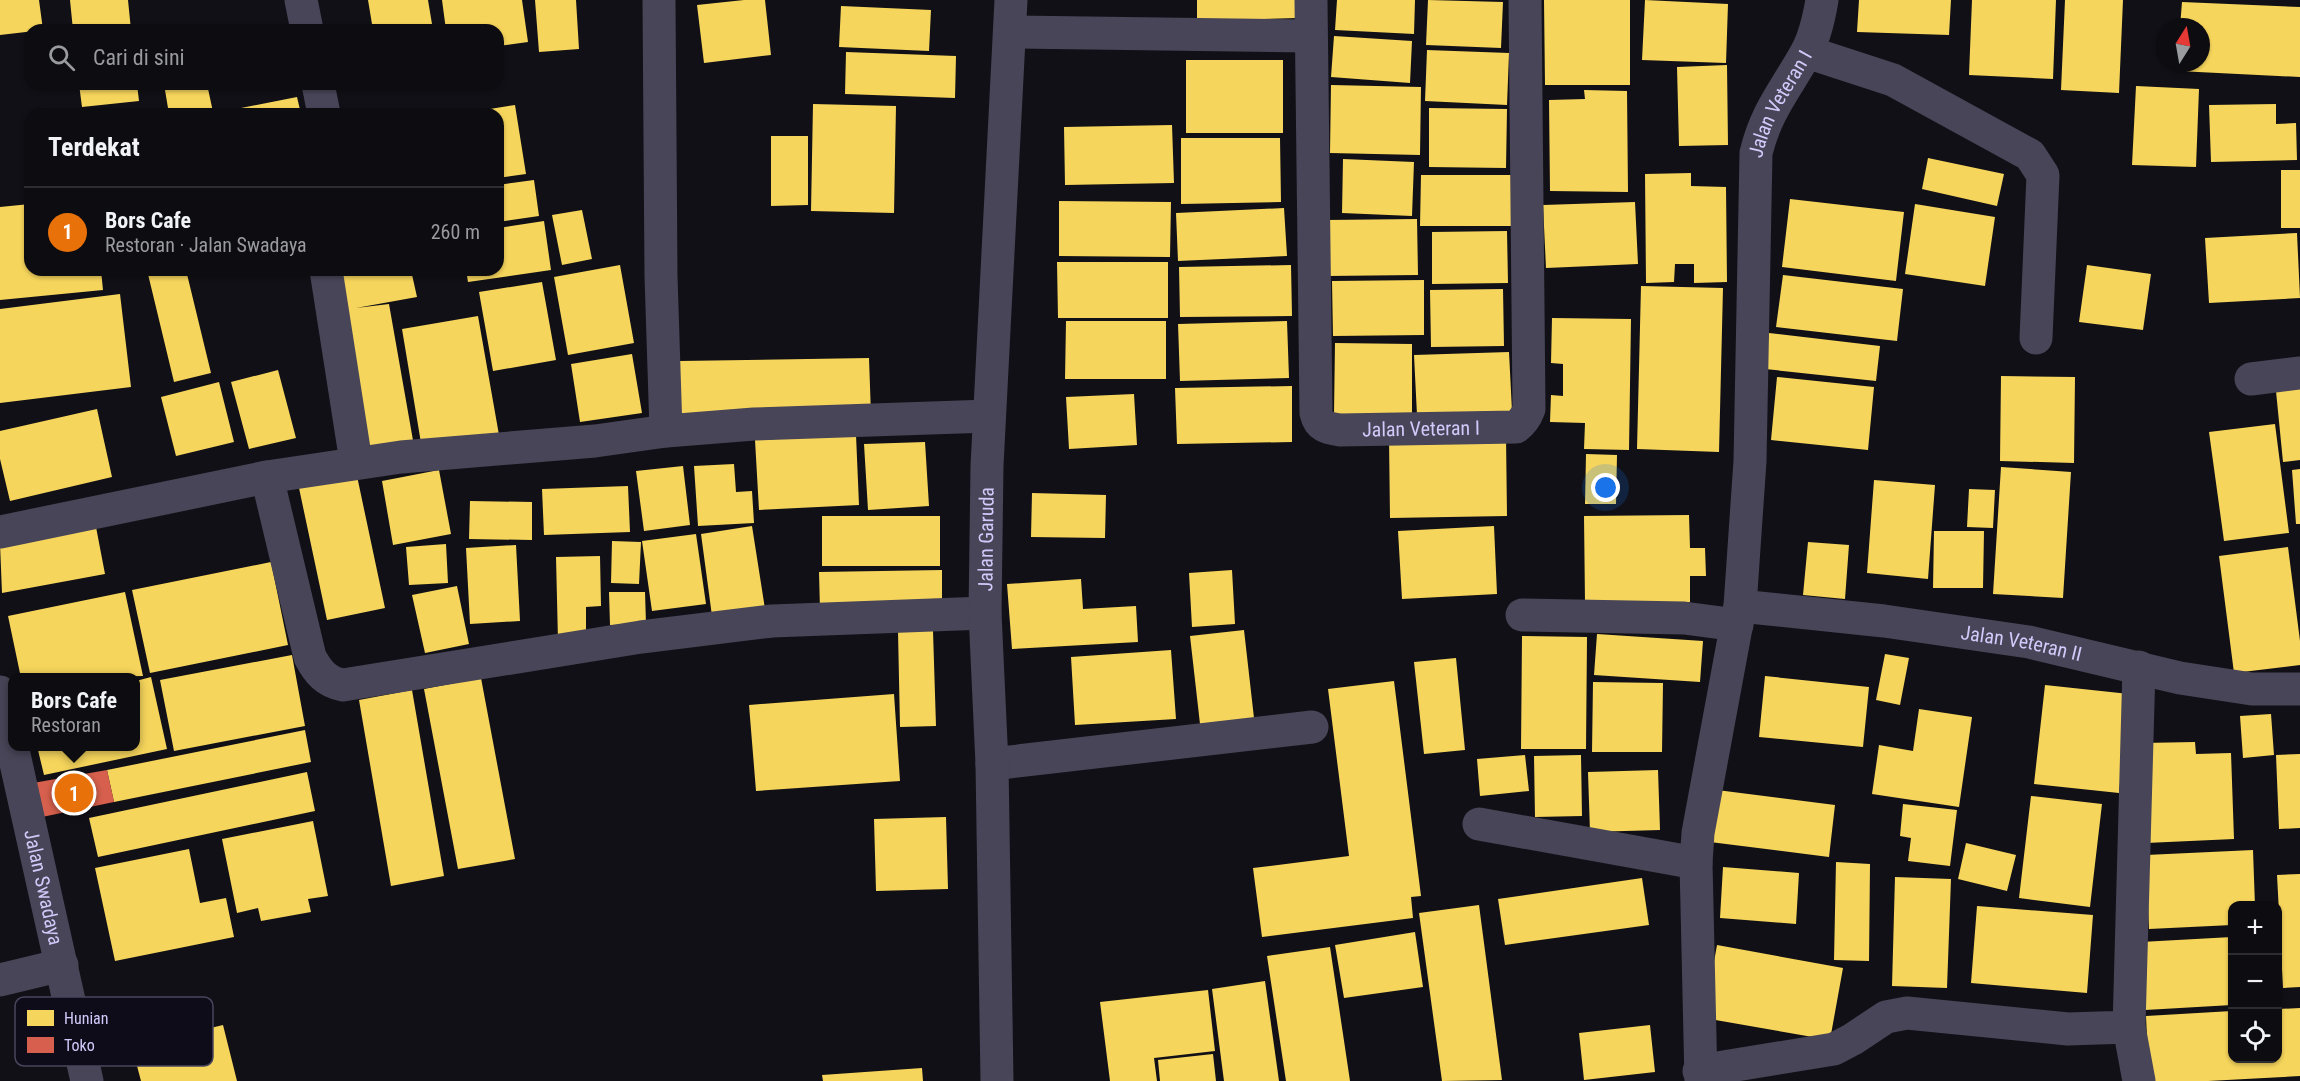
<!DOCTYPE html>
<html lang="id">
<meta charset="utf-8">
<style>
:root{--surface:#0d0c10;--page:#161519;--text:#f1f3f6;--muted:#9a9b9f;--line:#2d2c30;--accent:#8e89aa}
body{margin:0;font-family:"Roboto Condensed",sans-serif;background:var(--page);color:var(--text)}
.controls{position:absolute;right:18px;bottom:18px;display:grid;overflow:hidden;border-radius:12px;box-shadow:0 2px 4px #0004}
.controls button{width:54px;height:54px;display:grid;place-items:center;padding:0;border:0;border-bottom:2px solid var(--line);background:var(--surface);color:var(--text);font:30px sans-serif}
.compass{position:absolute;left:2156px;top:18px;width:54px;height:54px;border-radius:50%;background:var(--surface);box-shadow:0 2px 4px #0004;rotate:11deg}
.you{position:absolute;left:1606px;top:488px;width:21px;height:21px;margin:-15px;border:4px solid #fff;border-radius:50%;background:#1a73e8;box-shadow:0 0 0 9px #1a73e833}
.badge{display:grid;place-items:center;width:39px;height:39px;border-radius:50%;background:var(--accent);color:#fff;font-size:20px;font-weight:700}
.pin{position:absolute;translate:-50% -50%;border:3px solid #fff;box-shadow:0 2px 6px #0006}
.popup{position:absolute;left:8px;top:673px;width:132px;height:78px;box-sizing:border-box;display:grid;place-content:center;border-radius:12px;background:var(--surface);filter:drop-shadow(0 2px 4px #0005);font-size:20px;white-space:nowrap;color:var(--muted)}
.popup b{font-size:22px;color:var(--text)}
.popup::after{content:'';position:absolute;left:50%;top:100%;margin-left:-12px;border:12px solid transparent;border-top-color:var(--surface)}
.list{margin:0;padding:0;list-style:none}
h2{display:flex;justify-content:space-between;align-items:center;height:78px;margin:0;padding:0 24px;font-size:26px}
h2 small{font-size:20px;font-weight:400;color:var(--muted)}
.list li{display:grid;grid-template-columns:39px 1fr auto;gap:18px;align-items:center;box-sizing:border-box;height:90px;padding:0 24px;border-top:2px solid var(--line)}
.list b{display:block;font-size:22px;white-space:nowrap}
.list p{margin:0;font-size:20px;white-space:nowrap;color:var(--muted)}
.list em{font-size:20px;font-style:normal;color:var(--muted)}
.icon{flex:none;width:33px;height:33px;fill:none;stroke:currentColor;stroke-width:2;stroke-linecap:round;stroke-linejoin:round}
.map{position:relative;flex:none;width:2300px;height:1081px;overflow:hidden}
.search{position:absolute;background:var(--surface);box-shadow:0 2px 4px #0004;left:24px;top:24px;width:480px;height:66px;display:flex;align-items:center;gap:15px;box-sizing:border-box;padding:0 21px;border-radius:18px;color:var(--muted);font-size:22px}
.panel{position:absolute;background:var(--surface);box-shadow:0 2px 4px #0004;left:24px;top:108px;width:480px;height:168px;border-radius:18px}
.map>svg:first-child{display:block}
</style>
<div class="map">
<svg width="2300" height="1081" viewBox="0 0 2300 1081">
<rect width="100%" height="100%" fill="#111016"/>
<path fill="#f6d55c" d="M 0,0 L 39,0 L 43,30 L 0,35 Z
M 70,0 L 128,0 L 131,30 L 73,30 Z
M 368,0 L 428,0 L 433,30 L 373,30 Z
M 442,0 L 522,0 L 528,42 L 498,46 L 498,30 L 446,30 Z
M 535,0 L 576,0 L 579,49 L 539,52 Z
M 744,0 L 765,0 L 771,55 L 704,63 L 697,5 Z
M 1197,0 L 1298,0 L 1298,18 L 1197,21 Z
M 1337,0 L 1415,0 L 1414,34 L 1335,30 Z
M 1428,0 L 1503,2 L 1501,48 L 1426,45 Z
M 1544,0 L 1630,0 L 1630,85 L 1545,85 Z
M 1645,0 L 1728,4 L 1726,63 L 1642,60 Z
M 1859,0 L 1951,0 L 1949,35 L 1857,32 Z
M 1972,0 L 2056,0 L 2053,79 L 1969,75 Z
M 2065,0 L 2123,0 L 2119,93 L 2061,90 Z
M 2182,2 L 2300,7 L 2300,77 L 2178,71 L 2179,63 L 2201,63 L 2201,27 L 2180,27 Z
M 841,6 L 931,10 L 929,51 L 839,47 Z
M 1334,36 L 1412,41 L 1410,83 L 1331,77 Z
M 1427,50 L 1509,53 L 1507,105 L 1425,101 Z
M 846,52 L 956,56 L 955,98 L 845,94 Z
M 1186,60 L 1283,60 L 1283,133 L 1186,133 Z
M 1727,65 L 1728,145 L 1679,146 L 1677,67 Z
M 79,84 L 137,84 L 139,101 L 82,107 Z
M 164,84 L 207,84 L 213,112 L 169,114 Z
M 1331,85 L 1421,87 L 1420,155 L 1330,153 Z
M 2136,86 L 2199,89 L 2196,167 L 2132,165 Z
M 1584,90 L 1627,91 L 1628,192 L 1550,191 L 1549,100 L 1585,99 Z
M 297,97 L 301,114 L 216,114 L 216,113 Z
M 813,104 L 896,106 L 894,213 L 811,211 Z
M 2276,104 L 2276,124 L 2296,123 L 2297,160 L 2211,162 L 2209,105 Z
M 515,105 L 526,174 L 498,178 L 498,114 L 465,113 Z
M 1429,108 L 1507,109 L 1506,168 L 1429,167 Z
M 1172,125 L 1174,183 L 1065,185 L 1064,127 Z
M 771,136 L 808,136 L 808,205 L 771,206 Z
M 1181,138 L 1280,138 L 1281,202 L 1181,204 Z
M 1928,158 L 2004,174 L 1997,206 L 1922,189 Z
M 1343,159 L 1414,162 L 1412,216 L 1342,213 Z
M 2281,170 L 2300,170 L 2300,228 L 2281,228 Z
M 1691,173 L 1691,186 L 1726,187 L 1727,282 L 1694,283 L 1694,264 L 1675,264 L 1674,282 L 1646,283 L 1645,174 Z
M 1421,175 L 1511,175 L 1511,226 L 1420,226 Z
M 534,180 L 539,216 L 498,222 L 498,185 Z
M 1790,199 L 1904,212 L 1896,281 L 1782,267 Z
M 1059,201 L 1171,202 L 1170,257 L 1059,256 Z
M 1635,202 L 1638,264 L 1546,268 L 1543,205 Z
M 30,204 L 30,270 L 101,270 L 103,290 L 0,300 L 0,207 Z
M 1915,204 L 1995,217 L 1985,286 L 1905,274 Z
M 1284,208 L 1287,256 L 1178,261 L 1176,213 Z
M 582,210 L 592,259 L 562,265 L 552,215 Z
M 1417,219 L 1418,275 L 1327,276 L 1326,220 Z
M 544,221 L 551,270 L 468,282 L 466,270 L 498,270 L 498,228 Z
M 1507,231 L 1508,283 L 1432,284 L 1432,232 Z
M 2297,233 L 2300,298 L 2209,303 L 2205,238 Z
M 1057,262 L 1168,262 L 1168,318 L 1058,318 Z
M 620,265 L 634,343 L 568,355 L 554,277 Z
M 1291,265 L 1292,316 L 1180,317 L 1179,267 Z
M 2087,265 L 2151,274 L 2143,330 L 2079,322 Z
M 147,270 L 186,270 L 211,373 L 174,382 Z
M 337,270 L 411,270 L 417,297 L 356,308 L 389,304 L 414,446 L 369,455 Z
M 1783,275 L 1903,289 L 1897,341 L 1776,327 Z
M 1424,280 L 1424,335 L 1333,336 L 1332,281 Z
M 542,282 L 556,360 L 493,371 L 479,292 Z
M 1641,286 L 1723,288 L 1719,452 L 1637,449 Z
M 1503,289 L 1504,346 L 1431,347 L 1430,290 Z
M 120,294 L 131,387 L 0,403 L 0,309 Z
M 478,316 L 499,435 L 422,449 L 402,329 Z
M 1552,318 L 1631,319 L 1629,450 L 1584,449 L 1585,423 L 1550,422 L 1551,395 L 1563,396 L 1563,364 L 1551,363 Z
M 1066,321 L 1166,321 L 1166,379 L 1065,379 Z
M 1287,321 L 1289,378 L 1180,381 L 1178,324 Z
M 1769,333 L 1880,346 L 1876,381 L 1765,369 Z
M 1335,343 L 1412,344 L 1412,415 L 1334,414 Z
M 1509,352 L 1512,411 L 1417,415 L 1414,355 Z
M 632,354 L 642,413 L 580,422 L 571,364 Z
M 869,358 L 871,415 L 680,419 L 679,361 Z
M 278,370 L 296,438 L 249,449 L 231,382 Z
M 2001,376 L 2075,377 L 2074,463 L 2000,461 Z
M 1777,377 L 1874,387 L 1868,450 L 1771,440 Z
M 2300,378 L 2300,460 L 2283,462 L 2275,381 Z
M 219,382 L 234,442 L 176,456 L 161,397 Z
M 1292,386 L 1292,442 L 1177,444 L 1175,388 Z
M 1134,394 L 1137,445 L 1069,449 L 1066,397 Z
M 97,409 L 112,477 L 10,501 L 0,459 L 0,431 Z
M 2275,424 L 2289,533 L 2224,541 L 2209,432 Z
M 856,435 L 859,505 L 759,510 L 755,440 Z
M 1506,436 L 1507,516 L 1390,518 L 1389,437 Z
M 925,442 L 929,506 L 868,510 L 864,444 Z
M 1586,454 L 1617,455 L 1616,504 L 1585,504 Z
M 734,464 L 736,492 L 752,491 L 754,523 L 698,526 L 694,466 Z
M 683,466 L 690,525 L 644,531 L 636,471 Z
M 2001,467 L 2071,472 L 2063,598 L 1993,594 Z
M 2300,469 L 2300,524 L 2296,524 L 2292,470 Z
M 439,470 L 451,534 L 393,545 L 382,481 Z
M 357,476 L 385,608 L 327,620 L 299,488 Z
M 1874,480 L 1935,485 L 1928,579 L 1867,573 Z
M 628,486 L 630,532 L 544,535 L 542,489 Z
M 1969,489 L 1995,490 L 1993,528 L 1967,527 Z
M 1032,493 L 1106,495 L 1105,538 L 1031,537 Z
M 470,501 L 532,502 L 532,540 L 469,539 Z
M 1689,515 L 1690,548 L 1705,548 L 1706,576 L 1690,576 L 1690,602 L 1585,603 L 1584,516 Z
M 822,516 L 940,516 L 940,566 L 822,566 Z
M 752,526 L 765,609 L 712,616 L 701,534 Z
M 1494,526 L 1497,594 L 1402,599 L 1398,531 Z
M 96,527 L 105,574 L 2,593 L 0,544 Z
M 1934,531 L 1984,531 L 1983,588 L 1933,588 Z
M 696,534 L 706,604 L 652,611 L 642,541 Z
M 612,541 L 641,542 L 639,584 L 611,583 Z
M 1808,542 L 1849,545 L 1845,599 L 1803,595 Z
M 446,544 L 448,583 L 409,585 L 406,547 Z
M 516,545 L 520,621 L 470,624 L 466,548 Z
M 2288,547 L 2300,641 L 2300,665 L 2234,673 L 2219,556 Z
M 600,556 L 601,606 L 586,607 L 586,641 L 558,641 L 556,557 Z
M 271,562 L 288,645 L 150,673 L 132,590 Z
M 942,570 L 942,608 L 820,610 L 819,572 Z
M 1232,570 L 1235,624 L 1192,627 L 1189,573 Z
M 1081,579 L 1083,609 L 1136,606 L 1138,642 L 1012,649 L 1007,584 Z
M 457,586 L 469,644 L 425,653 L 412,595 Z
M 125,592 L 143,676 L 21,678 L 8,616 Z
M 609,592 L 645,592 L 646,624 L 610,625 Z
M 1244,630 L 1254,718 L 1200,724 L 1190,636 Z
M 898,631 L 933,631 L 936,726 L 900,727 Z
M 1597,634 L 1703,641 L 1700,682 L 1594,675 Z
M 1522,636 L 1587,637 L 1586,749 L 1521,749 Z
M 1171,650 L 1176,719 L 1075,725 L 1071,657 Z
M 1885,654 L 1909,658 L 1900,705 L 1876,700 Z
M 292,655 L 305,726 L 174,751 L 160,680 Z
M 1456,658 L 1465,750 L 1424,754 L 1414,662 Z
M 1765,676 L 1869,687 L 1863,747 L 1759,737 Z
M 151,677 L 167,749 L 44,775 L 37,746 L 136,746 L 136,681 Z
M 481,678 L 515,859 L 458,869 L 424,689 Z
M 1394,681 L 1421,896 L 1411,897 L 1413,918 L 1262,937 L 1253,868 L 1349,856 L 1328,689 Z
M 1593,682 L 1663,683 L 1662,752 L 1592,752 Z
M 2045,685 L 2129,694 L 2119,793 L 2034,784 Z
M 412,690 L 444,876 L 391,886 L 359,700 Z
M 894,694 L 900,781 L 756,791 L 749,705 Z
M 1919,709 L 1972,717 L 1959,807 L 1872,794 L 1879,745 L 1913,751 Z
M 2271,714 L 2274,755 L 2243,758 L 2240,716 Z
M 305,730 L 311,762 L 114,802 L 107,770 Z
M 2195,742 L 2196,754 L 2231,753 L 2234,839 L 2146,843 L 2142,743 Z
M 2300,754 L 2300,828 L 2279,829 L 2276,755 Z
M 1525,755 L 1529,791 L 1480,796 L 1477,759 Z
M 1581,755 L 1582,816 L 1535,817 L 1534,756 Z
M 1658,770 L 1660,830 L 1590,832 L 1588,772 Z
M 307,772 L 315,811 L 98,857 L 89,818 Z
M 1717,790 L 1835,805 L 1829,857 L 1710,842 Z
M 2031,796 L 2102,804 L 2090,907 L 2019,898 Z
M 1903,804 L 1957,810 L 1950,866 L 1908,861 L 1911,838 L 1900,836 Z
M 946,817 L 948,889 L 876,891 L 874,819 Z
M 313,821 L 328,896 L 308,899 L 311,912 L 261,921 L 258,908 L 237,913 L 222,839 Z
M 1966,843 L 2016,855 L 2007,891 L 1958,879 Z
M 189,849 L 200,903 L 226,898 L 234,937 L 115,961 L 95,868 Z
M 2253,850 L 2255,906 L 2232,906 L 2232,925 L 2149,929 L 2146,855 Z
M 1836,862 L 1870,864 L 1869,961 L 1834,960 Z
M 1723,867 L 1799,873 L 1796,924 L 1720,918 Z
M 2300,874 L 2300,987 L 2283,988 L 2277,875 Z
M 1895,877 L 1951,879 L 1947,988 L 1892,986 Z
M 1642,878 L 1649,925 L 1505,945 L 1498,899 Z
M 1479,905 L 1502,1080 L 1442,1081 L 1419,913 Z
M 1977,906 L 2093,915 L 2087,993 L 1971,983 Z
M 1415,932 L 1423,987 L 1344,998 L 1335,945 Z
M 2232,937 L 2232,1005 L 2145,1010 L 2141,942 Z
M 1717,945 L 1843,968 L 1830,1040 L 1704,1018 Z
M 1330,947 L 1350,1081 L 1286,1081 L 1267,956 Z
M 1265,981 L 1279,1081 L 1224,1081 L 1212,989 Z
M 1208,990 L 1215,1051 L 1154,1058 L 1157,1081 L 1110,1081 L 1100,1002 Z
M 2300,1008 L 2300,1076 L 2208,1081 L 2149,1081 L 2146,1016 L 2232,1011 L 2232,1058 L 2278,1058 L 2278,1009 Z
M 223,1025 L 237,1081 L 141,1081 L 132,1047 Z
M 1650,1025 L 1655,1072 L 1584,1080 L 1579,1033 Z
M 1213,1054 L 1216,1081 L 1160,1081 L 1158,1060 Z
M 922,1068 L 923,1081 L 823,1081 L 822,1075 Z"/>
<path fill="#d6604d" d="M 107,770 L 114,802 L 42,817 L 33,783 Z"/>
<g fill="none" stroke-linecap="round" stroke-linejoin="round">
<g stroke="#474557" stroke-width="33">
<path d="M 301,0 L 307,30"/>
<path d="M 659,0 L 661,276 L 666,431"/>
<path id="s1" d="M 1311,0 L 1316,413 C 1319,427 1328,428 1340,430 L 1516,427 C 1523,422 1526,417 1529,409 L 1525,0"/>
<path d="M 1010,32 L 1310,36"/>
<path d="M 1807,52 L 1893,80 L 2030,155 L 2043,175 L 2036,338"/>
<path d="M 318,84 L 324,114"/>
<path d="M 326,270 L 356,462"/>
<path d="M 2251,379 L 2300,373"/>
<path d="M 267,477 L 310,657 C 318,672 326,682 343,685 L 641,637 L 772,621 L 985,613"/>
<path d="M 0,532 L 267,477 L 401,457 L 595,441 L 666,431 L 754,424 L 989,416"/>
<path id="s2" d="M 1740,606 L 1884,621 L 2029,642 L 2180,678 L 2252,689 L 2300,689"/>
<path d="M 1522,615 L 1684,618 L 1737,625"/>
<path id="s3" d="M 0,692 L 87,1081"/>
<path d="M 992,764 L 1312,727"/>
<path d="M 1479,824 L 1696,863"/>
<path d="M 0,980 L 62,965"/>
<path d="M 2129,1027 L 2139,1081"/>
<path d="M 1699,1071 L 1834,1049 L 1853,1039 L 1886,1017 L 1907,1013 L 2068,1029 L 2129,1027 L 2139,667"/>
<path id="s4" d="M 1701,1081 L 1696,863 L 1698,833 L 1740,606 L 1750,461 L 1756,153 C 1766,111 1786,89 1806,53 C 1815,37 1819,18 1822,0"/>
</g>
<path stroke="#474557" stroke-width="33" id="s5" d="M 997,1081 L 992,764 L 985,613 L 987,466 L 1011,0"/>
</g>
<g text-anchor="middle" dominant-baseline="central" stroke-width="6" stroke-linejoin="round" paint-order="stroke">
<g font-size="20" fill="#d1cafa" stroke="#0f0c1a">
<text stroke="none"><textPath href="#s4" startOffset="987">Jalan Veteran I</textPath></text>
<text stroke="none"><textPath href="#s1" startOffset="526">Jalan Veteran I</textPath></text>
<text stroke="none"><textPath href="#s5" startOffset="542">Jalan Garuda</textPath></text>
<text stroke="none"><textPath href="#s2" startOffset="284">Jalan Veteran II</textPath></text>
<text stroke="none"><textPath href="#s3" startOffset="200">Jalan Swadaya</textPath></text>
</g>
</g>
<rect x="15" y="997" width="198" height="69" rx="9" fill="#0f0c1a" stroke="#49455d" stroke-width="1.5"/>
<rect x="27" y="1010" width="27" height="16" fill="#f6d55c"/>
<rect x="27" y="1037" width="27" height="16" fill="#d6604d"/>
<g font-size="16" fill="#d1cafa">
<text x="64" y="1024">Hunian</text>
<text x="64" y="1051">Toko</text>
</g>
</svg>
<div class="controls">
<button>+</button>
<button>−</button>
<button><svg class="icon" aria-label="locate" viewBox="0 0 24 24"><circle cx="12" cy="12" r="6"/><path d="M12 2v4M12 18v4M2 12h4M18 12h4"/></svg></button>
</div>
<svg class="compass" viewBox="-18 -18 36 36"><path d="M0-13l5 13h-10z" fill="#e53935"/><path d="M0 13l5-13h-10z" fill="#9a9b9f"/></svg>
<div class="you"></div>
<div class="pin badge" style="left:74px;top:793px;background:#e8710a">1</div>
<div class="popup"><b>Bors Cafe</b>Restoran</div>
<div class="search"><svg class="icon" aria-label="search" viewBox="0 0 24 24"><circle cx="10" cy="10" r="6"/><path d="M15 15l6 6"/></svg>Cari di sini</div>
<section class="panel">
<h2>Terdekat<small></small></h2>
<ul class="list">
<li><span class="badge" style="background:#e8710a">1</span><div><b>Bors Cafe</b><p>Restoran · Jalan Swadaya</p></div><em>260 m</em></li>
</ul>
</section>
</div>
